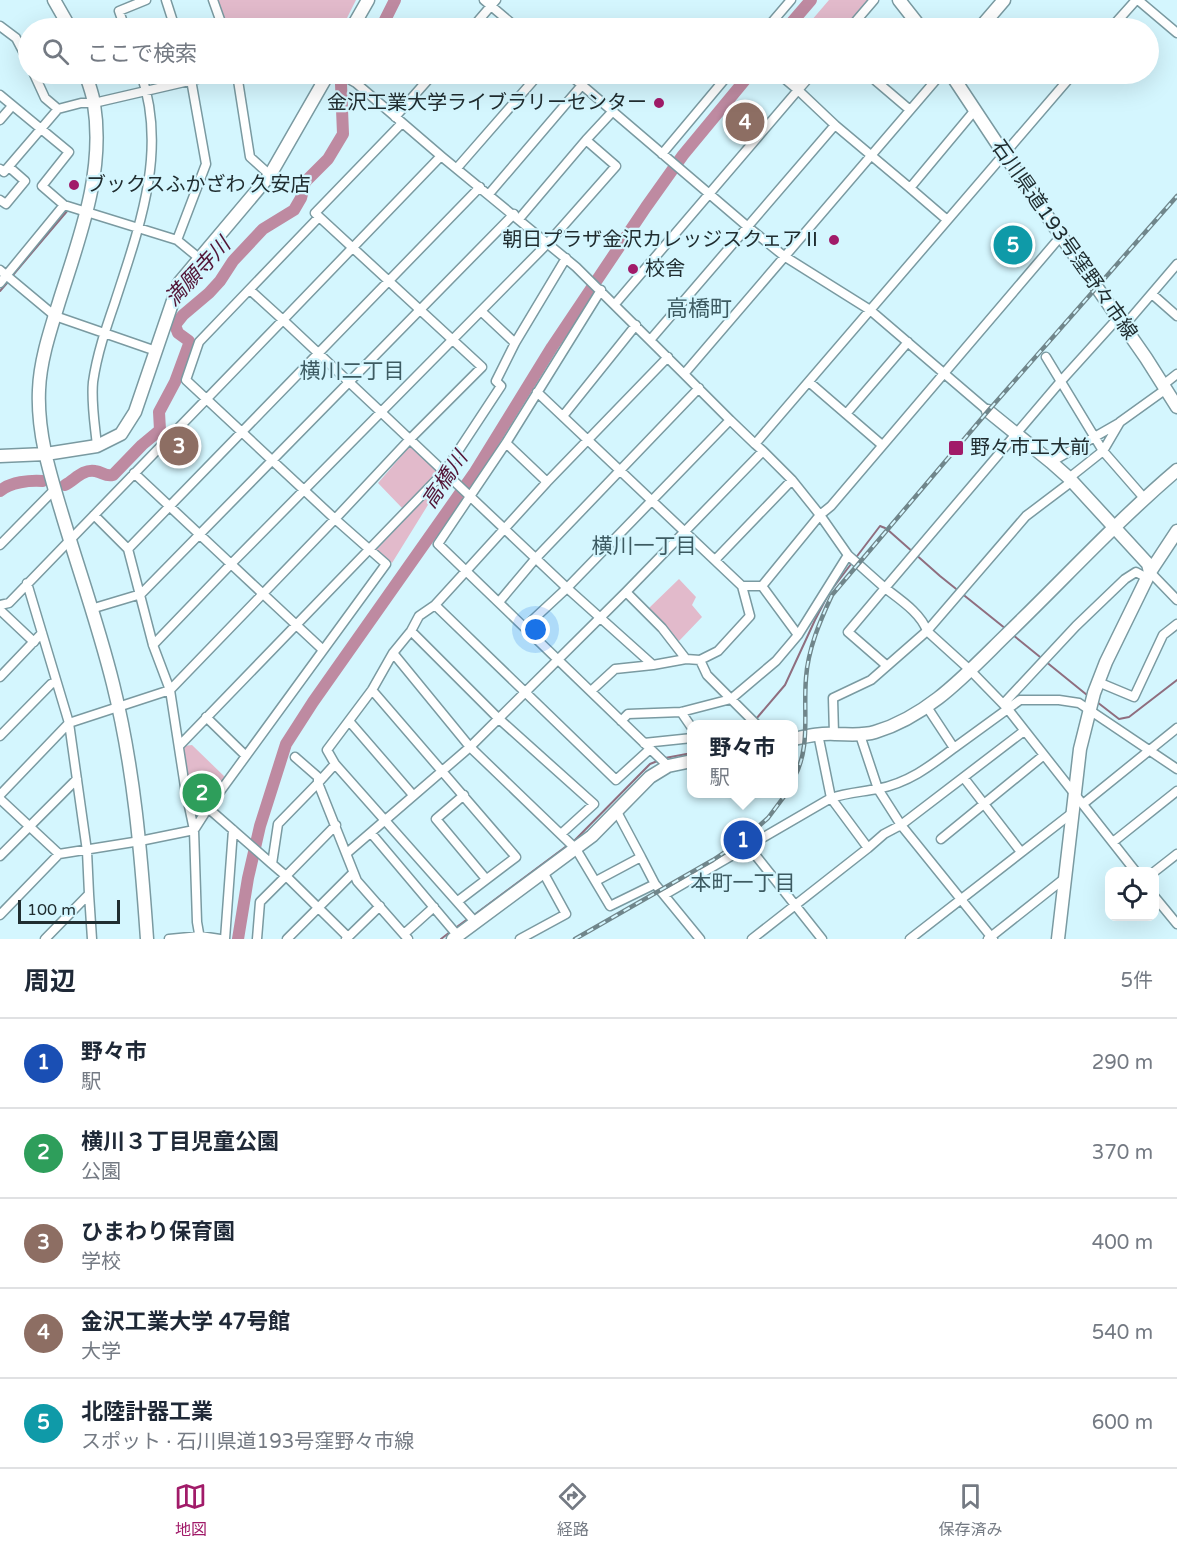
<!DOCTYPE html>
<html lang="ja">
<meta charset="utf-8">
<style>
:root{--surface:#fff;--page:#f6f6f7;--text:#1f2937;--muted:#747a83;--line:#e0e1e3;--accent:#a11b69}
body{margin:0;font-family:"Varela Round","Noto Sans JP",sans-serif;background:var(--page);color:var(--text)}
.controls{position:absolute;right:18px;bottom:18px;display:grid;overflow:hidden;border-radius:12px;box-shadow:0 6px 24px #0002}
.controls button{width:54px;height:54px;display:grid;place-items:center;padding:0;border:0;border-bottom:2px solid var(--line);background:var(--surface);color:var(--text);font:30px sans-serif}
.scale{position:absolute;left:18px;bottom:15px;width:102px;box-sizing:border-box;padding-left:6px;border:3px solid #202d30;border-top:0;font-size:16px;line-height:21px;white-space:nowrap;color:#202d30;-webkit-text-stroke:4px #d4f6fe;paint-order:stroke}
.you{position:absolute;left:536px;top:630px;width:21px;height:21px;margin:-15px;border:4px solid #fff;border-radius:50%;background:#1a73e8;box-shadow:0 0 0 9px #1a73e833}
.badge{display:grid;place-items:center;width:39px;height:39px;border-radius:50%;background:var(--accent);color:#fff;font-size:20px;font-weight:700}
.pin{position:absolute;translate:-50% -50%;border:3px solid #fff;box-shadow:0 2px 6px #0006}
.popup{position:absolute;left:687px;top:720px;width:111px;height:78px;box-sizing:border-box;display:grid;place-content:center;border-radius:12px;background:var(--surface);filter:drop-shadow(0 2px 4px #0005);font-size:20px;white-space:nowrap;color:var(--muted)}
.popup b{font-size:22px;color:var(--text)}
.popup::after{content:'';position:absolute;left:50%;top:100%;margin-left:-12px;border:12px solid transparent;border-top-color:var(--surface)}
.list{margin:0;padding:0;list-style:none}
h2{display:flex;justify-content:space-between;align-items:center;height:78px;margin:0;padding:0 24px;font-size:26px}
h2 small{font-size:20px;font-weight:400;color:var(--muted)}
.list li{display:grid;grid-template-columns:39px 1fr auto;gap:18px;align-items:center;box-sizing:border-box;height:90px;padding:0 24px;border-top:2px solid var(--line)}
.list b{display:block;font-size:22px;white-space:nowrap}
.list p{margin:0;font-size:20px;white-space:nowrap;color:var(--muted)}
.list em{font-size:20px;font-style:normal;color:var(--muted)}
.icon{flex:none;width:33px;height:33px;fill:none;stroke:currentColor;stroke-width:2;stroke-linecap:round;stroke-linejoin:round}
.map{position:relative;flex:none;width:1177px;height:939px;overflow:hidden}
.search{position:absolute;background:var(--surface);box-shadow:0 6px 24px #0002;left:18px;right:18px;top:18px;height:66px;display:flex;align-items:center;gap:15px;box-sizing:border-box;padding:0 21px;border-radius:33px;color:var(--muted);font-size:22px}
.sheet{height:528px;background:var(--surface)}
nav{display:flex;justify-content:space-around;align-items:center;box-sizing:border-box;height:84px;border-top:2px solid var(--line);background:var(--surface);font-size:16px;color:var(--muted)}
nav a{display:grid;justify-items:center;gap:3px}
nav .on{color:var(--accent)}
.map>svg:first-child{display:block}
</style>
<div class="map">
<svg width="1177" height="939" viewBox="0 0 1177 939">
<rect width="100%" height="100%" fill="#d4f6fe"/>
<path fill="#e2bacb" d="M 215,0 L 356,0 L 342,28 L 226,28 Z
M 829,0 L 874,0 L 850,28 L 805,28 Z
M 410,446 L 439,472 L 403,509 L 378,483 Z
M 444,479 L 392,563 L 376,550 Z
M 679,579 L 696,597 L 692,605 L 702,617 L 679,641 L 649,608 Z
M 192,745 L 225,777 L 195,824 L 183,746 Z"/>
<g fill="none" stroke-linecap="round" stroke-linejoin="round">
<path stroke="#8f6e7f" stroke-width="2" d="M 13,275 L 68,210
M 0,291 L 7,283
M 888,530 L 940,576 L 1006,629
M 1013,635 L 1087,695
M 1097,702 L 1119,719 L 1129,717 L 1177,680
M 756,719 L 785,685 L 815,620 L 829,593 L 880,526 L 885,528
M 665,758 L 692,753
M 573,842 L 650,764 L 660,760
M 474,915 L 568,845
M 454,929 L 469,918
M 441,939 L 450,932"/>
<path stroke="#be8aa1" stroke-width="12" d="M 381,28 L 395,0
M 787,28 L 811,0
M 65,485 C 75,480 82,469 95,471 C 103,472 105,477 113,475 L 142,445 L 160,430 L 159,412 L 175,382 L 189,344 L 189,341 L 178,333 L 175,325 L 183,315 L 209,293 L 220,281 L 233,261 L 263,229 L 294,210 L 301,198 L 305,182 L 328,159 L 343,134 L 341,84
M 0,491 C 10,482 30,480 43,481
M 238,939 L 248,878 L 260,826 L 286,744 L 313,702 L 475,472 L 552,347 L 646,207 L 683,155 L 750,74"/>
<g stroke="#7a9aa1" stroke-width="11">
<path id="street" d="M 166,0 L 175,28
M 213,0 L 223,28
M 484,0 L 517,28
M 1138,0 L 1177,33
M 0,26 L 16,38 L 28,61
M 125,28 L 119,11 L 146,0
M 472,28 L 496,0
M 767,28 L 791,0
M 850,28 L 874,0
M 1111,28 L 1136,0
M 34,74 L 45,98 L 58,109 L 81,103 L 94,103 L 219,74
M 190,74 L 206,164 L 177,240 L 199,258
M 237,74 L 250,157 L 270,175
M 340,74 L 356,83 L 441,156 L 283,320 C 378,409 472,498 567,588 L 525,627
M 569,74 L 748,227 L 784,256 L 870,310 L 988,411
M 876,81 L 910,110
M 0,95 L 69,152 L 42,186 L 64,205 L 177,240
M 395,117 L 433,74
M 0,120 L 12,106
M 835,125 L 910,188
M 662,154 L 729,74
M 441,156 L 576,267 L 684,374 L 941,74
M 457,168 L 539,74
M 0,169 L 4,172 L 58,109
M 489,194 L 582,85
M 0,200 L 6,204 L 25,181 L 9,167
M 519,219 L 586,140
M 946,219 L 910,188 L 975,110
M 0,270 L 55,316 L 156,351
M 0,283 L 64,205
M 1152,294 L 1177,316
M 615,304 L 798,90 L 779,74
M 481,311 L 515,343
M 1118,318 L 1061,381 L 885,588 C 899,599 921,613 927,631 L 970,670 L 1007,708 L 1136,872
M 1124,326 L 1177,264
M 651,339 L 835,125 L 798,90 L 812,74
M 668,357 L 547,482 L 466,571 L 668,766
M 1046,357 L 1103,451 L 1144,498
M 684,374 L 730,420
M 809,382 L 882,445
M 1163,385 L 1177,374
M 537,392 L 742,586
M 846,414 L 908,342
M 563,416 L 636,325
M 506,443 L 547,482
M 755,444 L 730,420 L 567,588 L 653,665 L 686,659 L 700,660 L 718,651 L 750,616 L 742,586 L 762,586 L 798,635 L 848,555 L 885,588 L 848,632 L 886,665
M 97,446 C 95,425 91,403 93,382 C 97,354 106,328 115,302 C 139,228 168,151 141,74
M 1051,462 L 1119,423
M 134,473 L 231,564 L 153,645
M 1069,478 L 1103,451 L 1120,422 L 1166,389
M 94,515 L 128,549
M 0,545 L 55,489
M 848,555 L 820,515 L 831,506 L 1061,236
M 715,560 L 792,480
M 1150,572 L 1177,600
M 27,583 L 69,723 L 170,690 L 335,519 L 410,439 L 482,367 L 315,213 L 402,123
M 762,586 L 820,515 L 792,480 L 763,451
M 626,592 L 662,628 L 686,659
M 499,602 L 536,558 L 699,388
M 0,605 L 9,603 L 283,320 L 250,290
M 435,605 L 616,780 L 650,749
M 91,609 L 141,594 L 514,214
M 0,610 L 34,642
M 411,631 L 498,718 L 594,804 L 561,834
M 322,649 L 231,564 L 548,243 L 616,166 L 586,140 L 613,111
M 393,653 L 470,747 L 576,849 L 610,906 L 655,884 L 700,939
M 700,660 L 707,675 L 756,724
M 0,677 L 42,633
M 1098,682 L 1134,697 L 1163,635 L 1177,624
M 372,690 L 516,857 L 458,901
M 591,691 L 615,669 L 653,665
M 927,707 L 954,748 L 1020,700 L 1059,700 L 1079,703 L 1177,769
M 1007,708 L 1006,701 L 1076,626 L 1125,579 L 1136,572 L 1147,578
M 681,712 L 692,728
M 206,717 L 246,756
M 349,721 L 413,795
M 621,721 L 628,714 L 681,712 L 731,699 L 776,661 L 798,635
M 834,734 L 833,698 L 871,680 L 927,631 L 1026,516 L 1071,482
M 860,735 L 878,789 L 901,825 L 993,939
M 0,736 L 51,684 L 56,682
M 644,743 L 692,738
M 180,745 L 445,471 L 501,386 L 496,381 L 515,343 L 566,258
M 335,764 L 476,923
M 964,778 L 1021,852
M 0,795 L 69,723
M 464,795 L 436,819 L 486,879
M 0,799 L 59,854
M 1083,804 L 1177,728
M 617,812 L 641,857
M 336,825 L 286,876 L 348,937
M 371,833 L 458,936
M 941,839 L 1044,755
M 1113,842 L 1177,791
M 749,847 L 822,939
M 868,848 L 884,834 L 901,825 L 1024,731
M 347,853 L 470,747 L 626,592 L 763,451 L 755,444 L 1073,74
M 0,856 L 77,779
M 272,864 L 208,808 L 386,564 L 335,519 L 186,380 L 199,342 L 319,217
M 1154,872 L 1177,854
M 596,881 L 641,857 L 655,884
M 89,894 L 92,939
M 664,895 L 831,798 C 846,793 861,792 877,789 C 908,783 929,767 954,748
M 1154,896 L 1177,924
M 0,915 L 59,854 L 140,841 L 194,830 L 208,808
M 404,934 L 434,907
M 45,939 L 89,894 L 87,851 L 69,723
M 169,939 L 200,936 L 220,939
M 200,939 L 197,922 L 194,830 L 185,787 L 170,690 L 153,645 L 128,549 L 480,187
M 225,939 L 233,830
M 257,939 L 260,902 L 286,876 L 272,864 L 278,824 L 318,783 L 318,777 L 295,757
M 287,939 L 353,873
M 346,939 L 380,906
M 408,939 L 357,881 L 318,783 L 335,764 L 327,750 L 372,690 L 393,653 L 411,631 L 419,616 L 435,605 L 466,571 L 438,544 L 506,443 L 601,290
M 520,939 L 566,914 L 543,872
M 752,939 L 868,848 L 831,798 L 818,734
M 910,939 L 1072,813
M 988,939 L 1065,878"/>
</g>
<g stroke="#7a9aa1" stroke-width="15">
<path id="secondary" d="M 54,0 L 70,28
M 899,0 L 921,28
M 352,28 L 368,0
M 980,28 L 1004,0
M 86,74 C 88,83 93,94 94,104 C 105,173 79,238 59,302 C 50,331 40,361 39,390 C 37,433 50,474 62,514 C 79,571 99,627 113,684 C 134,768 141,853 147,939
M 951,74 L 1004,154 L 1146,358 L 1177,407
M 988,411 L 1051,462 L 1069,478 L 1148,564 L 1150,572
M 0,456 L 46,454 L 97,446 L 121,434 L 135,412 L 179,283 L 270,175 L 328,74
M 794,739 C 808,736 820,733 835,734 C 848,734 862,736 875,732 C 929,716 967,673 1006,635 C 1063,580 1117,521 1177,470
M 453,939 L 592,836 L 650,777 L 668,766 L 692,761
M 1058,939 L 1080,749 L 1094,693 L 1106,662 L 1150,572 L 1177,531"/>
</g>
<use href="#street" stroke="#fff" stroke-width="8"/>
<use href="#secondary" stroke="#fff" stroke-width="12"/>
<g stroke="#70868b" stroke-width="4.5">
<path id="rail" d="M 794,778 C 811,747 803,713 806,678 C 808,649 820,621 832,595 L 988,411 L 1177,196
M 575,939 L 713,860 L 743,840 L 768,818 L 786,794"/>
</g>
<use href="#rail" stroke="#d4f6fe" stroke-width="2" stroke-dasharray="7" stroke-linecap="butt"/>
</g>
<g fill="#a11b69" stroke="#d4f6fe" stroke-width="2">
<circle cx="659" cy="103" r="6"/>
<circle cx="74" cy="185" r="6"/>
<circle cx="834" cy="240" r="6"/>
<circle cx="633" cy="269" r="6"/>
<rect x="948" y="440" width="16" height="16" rx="3"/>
</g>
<g text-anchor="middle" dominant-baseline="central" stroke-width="4.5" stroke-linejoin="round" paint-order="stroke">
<g font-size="20" fill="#202d30" stroke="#d4f6fe" text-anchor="start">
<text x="647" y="103" text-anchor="end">金沢工業大学ライブラリーセンター</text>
<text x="86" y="185">ブックスふかざわ 久安店</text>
<text x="822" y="240" text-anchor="end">朝日プラザ金沢カレッジスクェアⅡ</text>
<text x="645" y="269">校舎</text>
<text x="970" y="448">野々市工大前</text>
</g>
<g font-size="20" fill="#202d30" stroke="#d4f6fe">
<text transform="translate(1064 240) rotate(55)">石川県道193号窪野々市線</text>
</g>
<g font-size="21" font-style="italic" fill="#521436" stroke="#d4f6fe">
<text transform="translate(198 272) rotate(-47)">満願寺川</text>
<text transform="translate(445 480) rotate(-56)">高橋川</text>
</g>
<g font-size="21" fill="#3d5b62" stroke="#d4f6fe">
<text x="352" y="371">横川二丁目</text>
<text x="644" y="546">横川一丁目</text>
<text x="743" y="883">本町一丁目</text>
</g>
<g font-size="22" fill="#3d5b62" stroke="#d4f6fe">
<text x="699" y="309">高橋町</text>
</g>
</g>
</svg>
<div class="controls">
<button><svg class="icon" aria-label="locate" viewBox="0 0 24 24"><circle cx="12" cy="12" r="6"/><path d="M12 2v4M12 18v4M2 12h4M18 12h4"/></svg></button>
</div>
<div class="scale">100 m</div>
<div class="you"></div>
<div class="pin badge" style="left:743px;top:840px;background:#1a4fb4">1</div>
<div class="popup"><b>野々市</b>駅</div>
<div class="pin badge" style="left:202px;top:793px;background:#2e9e5b">2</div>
<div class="pin badge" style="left:179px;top:446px;background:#8d6e63">3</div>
<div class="pin badge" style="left:745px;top:122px;background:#8d6e63">4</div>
<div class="pin badge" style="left:1013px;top:245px;background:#0f9aa8">5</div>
<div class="search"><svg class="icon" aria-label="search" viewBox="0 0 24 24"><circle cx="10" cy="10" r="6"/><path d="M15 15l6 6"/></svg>ここで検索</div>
</div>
<section class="sheet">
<h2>周辺<small>5件</small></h2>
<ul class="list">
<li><span class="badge" style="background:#1a4fb4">1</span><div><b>野々市</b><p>駅</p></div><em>290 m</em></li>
<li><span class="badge" style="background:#2e9e5b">2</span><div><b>横川３丁目児童公園</b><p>公園</p></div><em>370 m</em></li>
<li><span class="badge" style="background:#8d6e63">3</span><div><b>ひまわり保育園</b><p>学校</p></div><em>400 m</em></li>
<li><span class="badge" style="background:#8d6e63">4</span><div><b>金沢工業大学 47号館</b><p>大学</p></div><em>540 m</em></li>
<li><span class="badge" style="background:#0f9aa8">5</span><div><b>北陸計器工業</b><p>スポット · 石川県道193号窪野々市線</p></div><em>600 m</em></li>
</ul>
</section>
<nav>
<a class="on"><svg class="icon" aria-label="map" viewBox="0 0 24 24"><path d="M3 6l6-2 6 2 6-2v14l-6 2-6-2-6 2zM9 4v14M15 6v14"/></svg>地図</a>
<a><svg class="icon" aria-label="directions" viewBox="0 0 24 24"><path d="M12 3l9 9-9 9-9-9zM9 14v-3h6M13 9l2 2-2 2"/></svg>経路</a>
<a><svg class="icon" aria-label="saved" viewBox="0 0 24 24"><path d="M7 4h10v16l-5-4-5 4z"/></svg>保存済み</a>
</nav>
